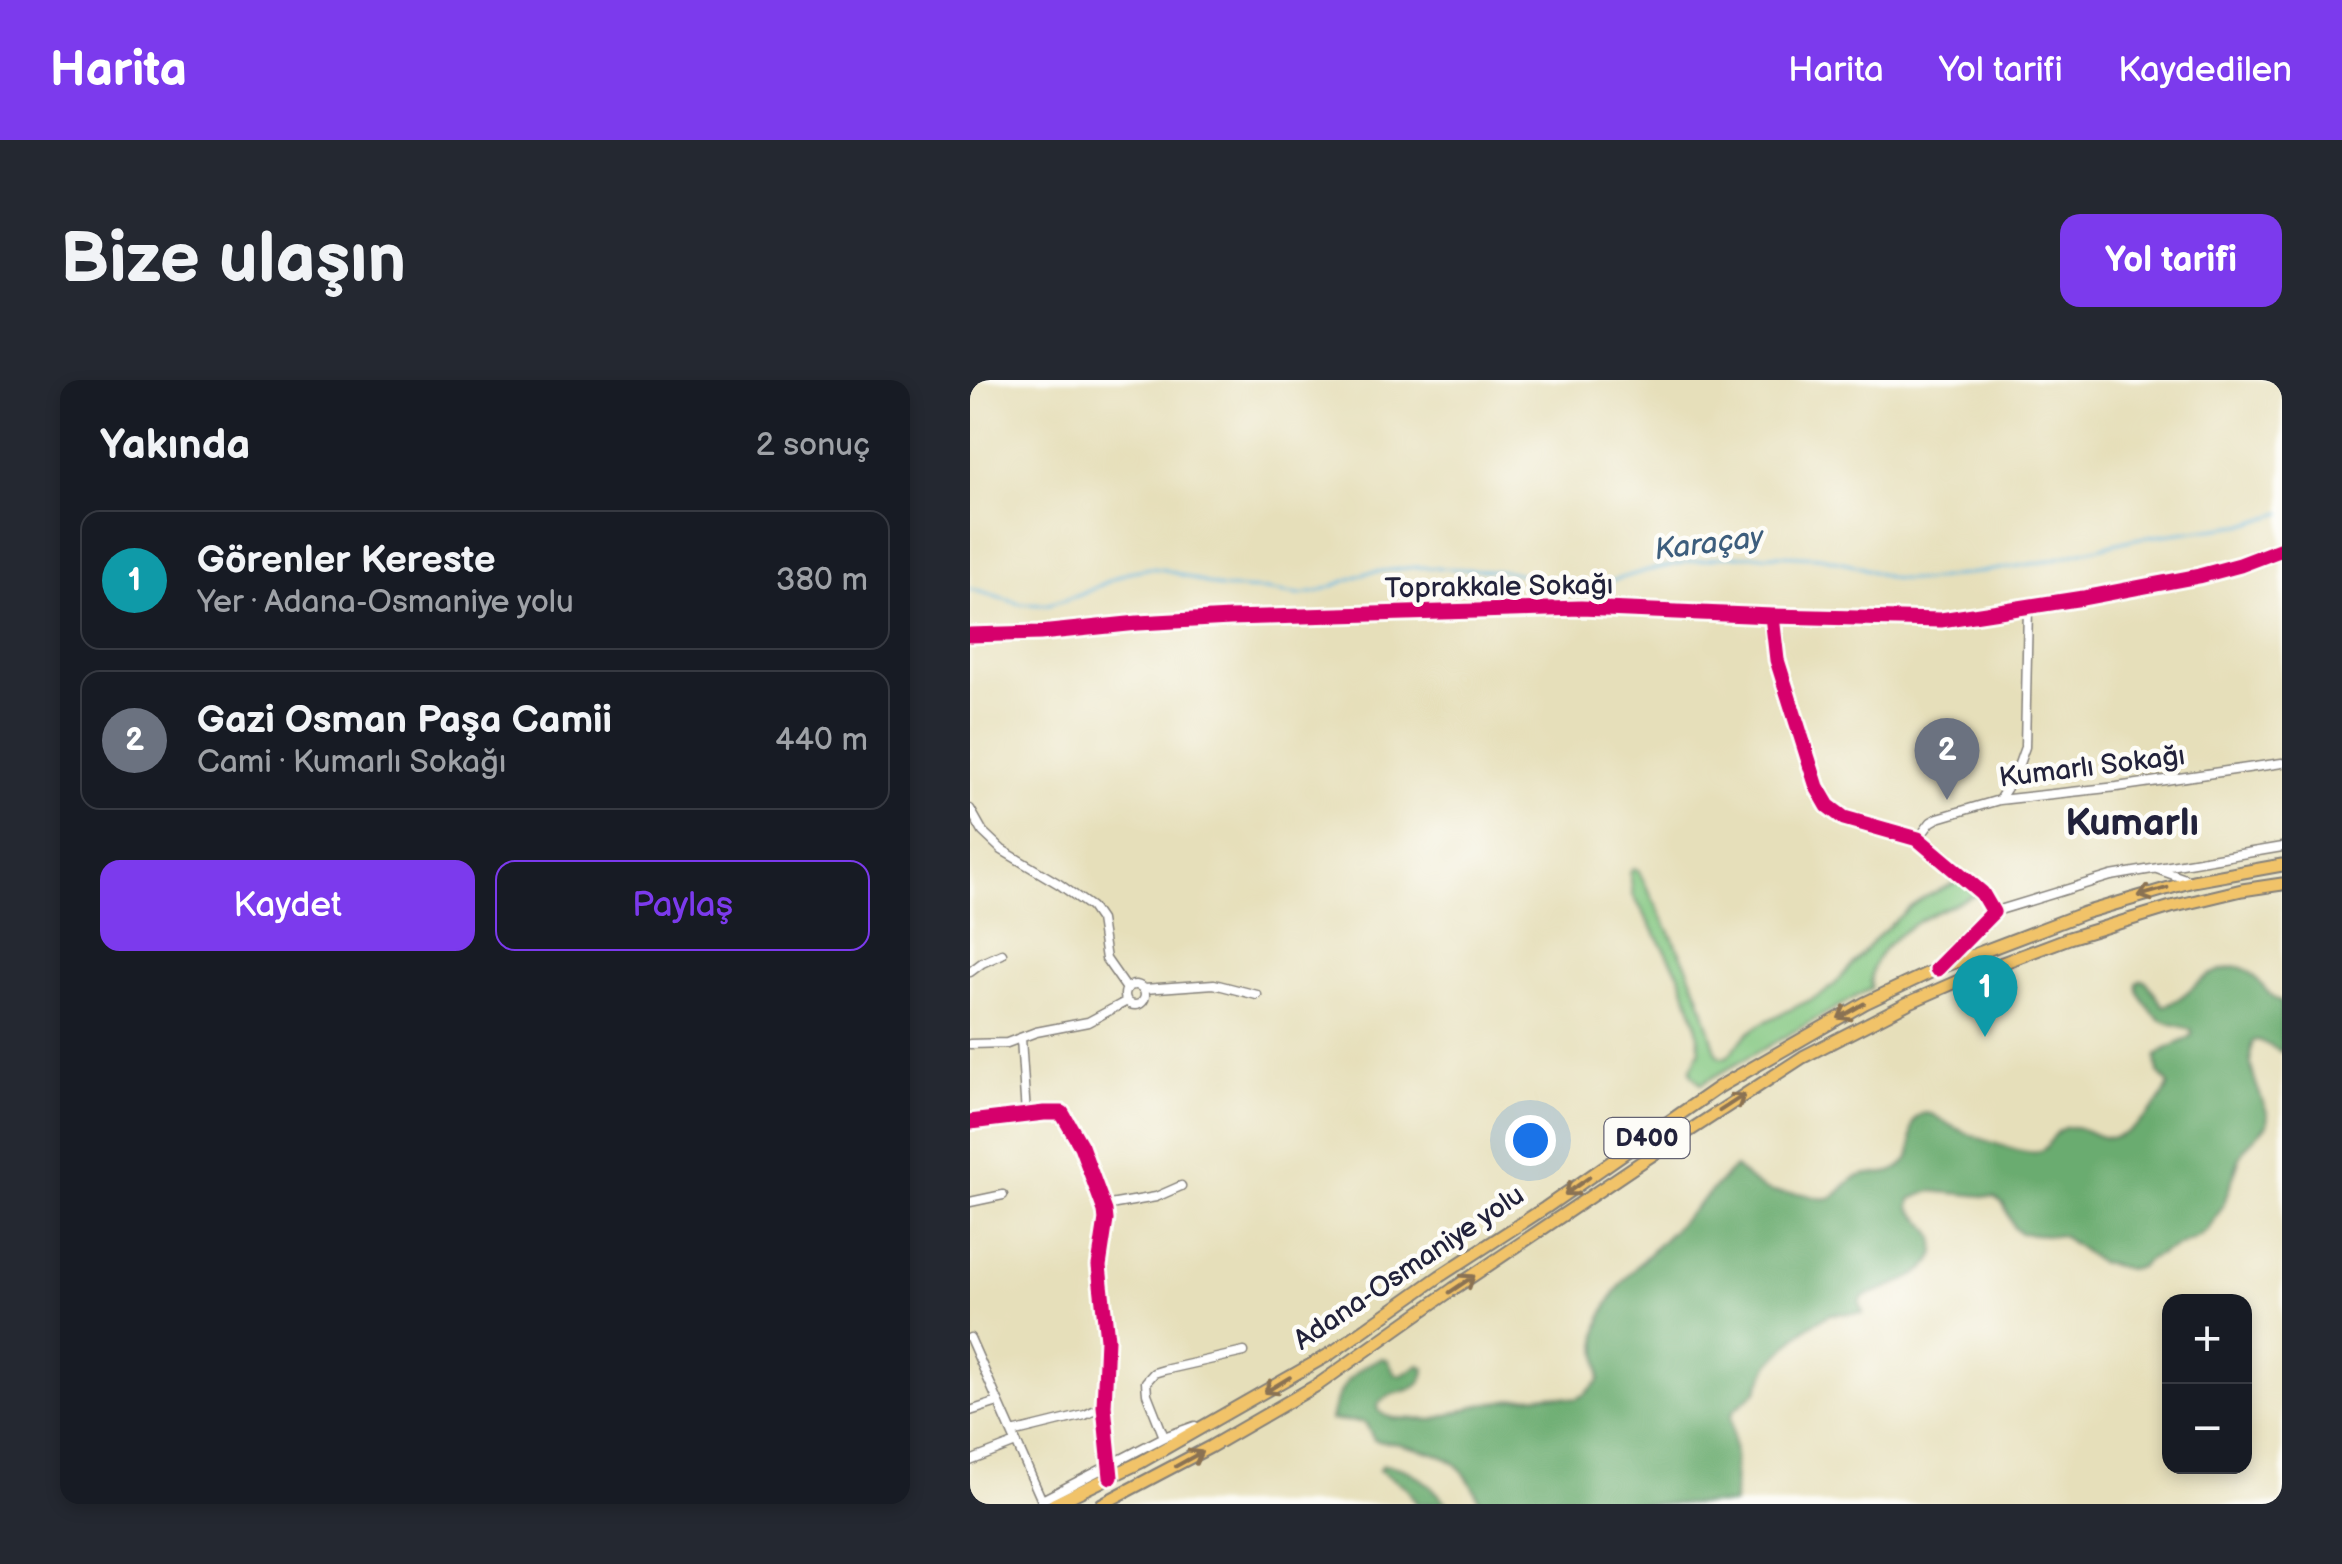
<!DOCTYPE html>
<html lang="tr">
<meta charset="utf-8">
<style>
:root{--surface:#171b24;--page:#242831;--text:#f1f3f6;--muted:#9ea1a6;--line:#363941;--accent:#7c3aed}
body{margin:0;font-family:"Balsamiq Sans",sans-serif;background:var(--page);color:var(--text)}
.controls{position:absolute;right:30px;bottom:30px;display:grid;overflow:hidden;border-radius:20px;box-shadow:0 5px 15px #0003}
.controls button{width:90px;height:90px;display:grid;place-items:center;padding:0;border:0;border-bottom:2px solid var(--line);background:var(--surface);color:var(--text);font:50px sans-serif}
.you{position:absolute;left:560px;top:760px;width:35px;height:35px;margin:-25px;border:8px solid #fff;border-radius:50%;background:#1a73e8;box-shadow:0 0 0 15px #1a73e833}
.badge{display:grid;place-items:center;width:65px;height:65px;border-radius:50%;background:var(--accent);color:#fff;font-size:32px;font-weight:700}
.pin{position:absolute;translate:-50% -82px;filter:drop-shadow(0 2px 5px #0008)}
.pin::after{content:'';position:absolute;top:52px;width:35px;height:30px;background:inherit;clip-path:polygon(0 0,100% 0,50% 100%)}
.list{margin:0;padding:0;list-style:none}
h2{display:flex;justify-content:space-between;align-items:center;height:130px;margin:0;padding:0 40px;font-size:42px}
h2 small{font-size:32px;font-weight:400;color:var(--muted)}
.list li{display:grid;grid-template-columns:65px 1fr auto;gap:30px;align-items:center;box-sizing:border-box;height:140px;margin:0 20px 20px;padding:0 20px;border:2px solid var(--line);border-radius:20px}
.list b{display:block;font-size:38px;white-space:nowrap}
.list p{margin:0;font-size:32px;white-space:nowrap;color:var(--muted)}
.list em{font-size:32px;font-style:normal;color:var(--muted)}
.actions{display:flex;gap:20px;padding:30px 40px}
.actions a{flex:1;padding:22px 0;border:2px solid var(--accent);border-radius:20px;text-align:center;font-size:35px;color:var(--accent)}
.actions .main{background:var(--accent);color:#fff}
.map{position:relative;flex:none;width:1312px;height:1124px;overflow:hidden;border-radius:20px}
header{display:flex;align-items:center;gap:60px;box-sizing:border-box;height:140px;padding:0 50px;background:var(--accent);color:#fff}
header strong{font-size:48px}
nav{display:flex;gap:55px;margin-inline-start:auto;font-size:35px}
.intro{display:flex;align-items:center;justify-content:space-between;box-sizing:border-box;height:240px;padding:0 60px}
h1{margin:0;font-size:70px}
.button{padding:25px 45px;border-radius:20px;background:var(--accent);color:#fff;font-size:35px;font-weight:700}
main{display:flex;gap:60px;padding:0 60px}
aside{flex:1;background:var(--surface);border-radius:20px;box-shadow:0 5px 15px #0003}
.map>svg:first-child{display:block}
</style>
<header>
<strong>Harita</strong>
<nav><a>Harita</a><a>Yol tarifi</a><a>Kaydedilen</a></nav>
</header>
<div class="intro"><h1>Bize ulaşın</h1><a class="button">Yol tarifi</a></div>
<main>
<aside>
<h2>Yakında<small>2 sonuç</small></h2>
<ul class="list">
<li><span class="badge" style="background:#0f9aa8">1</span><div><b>Görenler Kereste</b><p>Yer · Adana-Osmaniye yolu</p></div><em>380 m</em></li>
<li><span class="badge" style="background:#6b7280">2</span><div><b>Gazi Osman Paşa Camii</b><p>Cami · Kumarlı Sokağı</p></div><em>440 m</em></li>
</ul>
<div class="actions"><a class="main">Kaydet</a><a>Paylaş</a></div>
</aside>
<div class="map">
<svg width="1312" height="1124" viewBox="0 0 1312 1124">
<rect width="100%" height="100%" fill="#fdfcf7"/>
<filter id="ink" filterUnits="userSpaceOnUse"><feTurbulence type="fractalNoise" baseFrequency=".01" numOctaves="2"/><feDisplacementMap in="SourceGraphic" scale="20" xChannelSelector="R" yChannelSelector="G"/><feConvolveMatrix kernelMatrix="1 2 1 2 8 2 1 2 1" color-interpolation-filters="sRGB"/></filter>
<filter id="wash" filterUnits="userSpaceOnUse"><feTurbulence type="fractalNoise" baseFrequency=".0048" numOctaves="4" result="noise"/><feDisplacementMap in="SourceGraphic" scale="40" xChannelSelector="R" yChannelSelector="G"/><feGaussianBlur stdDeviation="2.25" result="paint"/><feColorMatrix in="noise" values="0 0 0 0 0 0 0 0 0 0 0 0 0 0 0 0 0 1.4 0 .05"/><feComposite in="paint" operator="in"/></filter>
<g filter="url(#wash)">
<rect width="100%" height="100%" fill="#e6dfba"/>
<path fill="#83c781" stroke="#52745e" stroke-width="2.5" d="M 663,488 L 668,490 L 717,586 L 729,615 L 746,671 L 750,677 L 757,677 L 777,654 L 792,643 L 853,614 L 864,605 L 906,558 L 940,527 L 957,516 L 991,500 L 1006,514 C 970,530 895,558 901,608 L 731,704 L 721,693 L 721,688 L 730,671 L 726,641 L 710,595 L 663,515 L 660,492 Z"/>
<path fill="#6aac6f" stroke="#466755" stroke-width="2.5" d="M 1269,587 C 1289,592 1293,615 1312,622 L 1312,672 L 1288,660 L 1283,661 C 1274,683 1290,713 1298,735 L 1297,745 L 1275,768 L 1270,777 L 1253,826 L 1238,850 L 1229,857 L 1180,878 L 1170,887 L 1158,889 L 1129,882 L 1092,856 L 1050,853 L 1044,848 L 1033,823 L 1024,817 L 961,811 L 941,819 L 940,827 C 947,838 960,845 964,858 C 975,897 916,905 892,918 L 890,923 L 893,933 L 860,934 L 839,946 L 824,959 L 799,985 L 787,1011 L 764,1030 L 761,1037 L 765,1076 L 764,1124 L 613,1124 L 609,1118 L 583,1118 L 574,1124 L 511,1124 C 491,1076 476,1076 429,1064 C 421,1062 413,1063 404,1060 L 396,1044 L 392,1042 L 361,1040 C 367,1009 382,987 413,978 L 418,980 L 425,994 L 432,995 L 450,985 L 455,988 C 454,1018 423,1006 408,1024 L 409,1031 L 416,1036 L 424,1038 L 464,1040 L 505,1026 L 549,1018 L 579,1015 L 605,1019 L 614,1015 L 629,1001 C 631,983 624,965 629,947 C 638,910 673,880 699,854 C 721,832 743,809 765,787 C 776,796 788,809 803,812 C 813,814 823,812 833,814 C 843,816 853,821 863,817 C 872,812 877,801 887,797 C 905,789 919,800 936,782 C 948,768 933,742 952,734 C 960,731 967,737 973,741 C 993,753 1015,761 1037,767 C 1046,770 1058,774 1067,772 C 1083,769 1080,747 1102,747 C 1115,747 1126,758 1139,758 C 1161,758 1192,723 1199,704 L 1188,693 L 1186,677 C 1195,665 1212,665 1222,655 L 1222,650 C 1194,640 1190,646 1173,619 C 1166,608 1169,615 1167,603 L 1172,600 L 1177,602 L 1193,626 C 1222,618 1228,589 1269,587 Z
M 412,1085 C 440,1085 460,1104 478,1124 L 447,1124 L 436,1107 L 409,1090 Z"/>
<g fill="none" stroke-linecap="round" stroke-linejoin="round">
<path stroke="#66b7e1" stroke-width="2.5" d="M 0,209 L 51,224 L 78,225 L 110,215 L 158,192 L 181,188 L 196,190 L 251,208 L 296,210 L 329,215 L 347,212 L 396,193 L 447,187 L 537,191 L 610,207 L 624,206 L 675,191 L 717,182 L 761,176 L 809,175 L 850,177 L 881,184 L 920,198 L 952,201 L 1068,183 L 1164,159 L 1278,144 L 1312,133"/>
</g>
</g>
<g filter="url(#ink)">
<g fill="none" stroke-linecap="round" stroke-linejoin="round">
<g stroke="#84807a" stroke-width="11">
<path id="minor" d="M 802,236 L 807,280 L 847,407 L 858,426 L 874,438 L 948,459 L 1012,513 L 1023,532 L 972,584
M 0,255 L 70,253 L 168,243 L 260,238 L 611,228 L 802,236 L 971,240 L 1113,218 L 1229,196 L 1270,185 L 1312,169
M 1029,420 L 1045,395 L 1055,367 L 1058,227
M 0,429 L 13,452 L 32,470 L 89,504 L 121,527 L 130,540 L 136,579 L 157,609
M 948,459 L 961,442 L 968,438 L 1029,420 L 1147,407 L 1312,383
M 1187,489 L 1221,501
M 1023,532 L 1141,496 L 1312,467
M 0,592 L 12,583 L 32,574
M155 615a10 10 0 1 1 20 0a10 10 0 1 1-20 0Z
M 174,609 L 244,604 L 287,615
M 51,658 L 56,735
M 0,664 L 37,663 L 66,652 L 118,642 L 157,621
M 0,742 L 74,733 L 92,733 L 111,766 L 135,831 L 136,840 L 129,886 L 137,959 L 134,1026 L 141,1097
M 0,822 L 33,815
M 134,826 L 186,817 L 211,806
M 0,958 L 73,1123
M 0,1031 L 28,1022
M 42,1053 L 115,1035 L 134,1026
M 194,1057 L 177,1014 L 176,1002 L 184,993 L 194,990 L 274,972
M 0,1081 L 46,1063
M 72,1120 L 194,1057 L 225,1046"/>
</g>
<g stroke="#84807a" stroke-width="15">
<path id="highway" d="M 84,1124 L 171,1082 L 360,974 L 470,896 L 575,828 L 749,707 L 895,623 L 967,589 L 1114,533 L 1223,501 L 1312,485
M 132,1124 L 240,1067 L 349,1004 L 483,909 L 676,779 L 833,677 L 938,623 L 1011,591 L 1099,558 L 1201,527 L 1272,510 L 1312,504"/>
</g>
<use href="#minor" stroke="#fff" stroke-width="8"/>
<use href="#highway" stroke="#f1c369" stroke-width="11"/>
<g stroke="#fdfcf7" stroke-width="21">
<path id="cycleway" d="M 802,236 L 807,280 L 847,407 L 858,426 L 874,438 L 948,459 L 1012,513 L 1023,532 L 967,589
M 0,255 L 70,253 L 168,243 L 260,238 L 611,228 L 802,236 L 971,240 L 1113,218 L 1229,196 L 1270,185 L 1312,169
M 0,742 L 74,733 L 92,733 L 111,766 L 135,831 L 136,840 L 129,886 L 137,959 L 134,1026 L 141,1097"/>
</g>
<use href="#cycleway" stroke="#d6006c" stroke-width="15"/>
</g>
<defs><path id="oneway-shaft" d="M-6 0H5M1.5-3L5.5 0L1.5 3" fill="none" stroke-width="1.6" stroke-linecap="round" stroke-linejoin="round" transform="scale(2.5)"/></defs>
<g stroke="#8a7252">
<use href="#oneway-shaft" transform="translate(1183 512) rotate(164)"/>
<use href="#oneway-shaft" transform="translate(881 631) rotate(150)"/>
<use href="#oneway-shaft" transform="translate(762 723) rotate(-33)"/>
<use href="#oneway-shaft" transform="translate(607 806) rotate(145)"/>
<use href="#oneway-shaft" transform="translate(492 904) rotate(-34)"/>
<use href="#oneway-shaft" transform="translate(307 1005) rotate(149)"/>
<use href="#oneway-shaft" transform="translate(219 1079) rotate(-29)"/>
</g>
</g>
<g text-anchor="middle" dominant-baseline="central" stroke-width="9" stroke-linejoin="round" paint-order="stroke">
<rect fill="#fdfcf7" stroke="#646373" stroke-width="2.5" x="634.5" y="738" width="85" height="40" rx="8"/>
<g font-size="25" font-weight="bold" fill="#22223b">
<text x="677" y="758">D400</text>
</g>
<g font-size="28" fill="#22223b" stroke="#fdfcf7">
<text transform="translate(529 207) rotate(-1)">Toprakkale Sokağı</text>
<text transform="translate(1122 387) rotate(-7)">Kumarlı Sokağı</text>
<text transform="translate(439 888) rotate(-34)">Adana-Osmaniye yolu</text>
</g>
<g font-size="30" font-style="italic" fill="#3d5e7d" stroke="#fdfcf7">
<text transform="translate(739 164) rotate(-7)">Karaçay</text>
</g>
<g font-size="38" font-weight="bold" fill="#22223b" stroke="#fdfcf7">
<text x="1162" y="443">Kumarlı</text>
</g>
</g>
</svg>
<div class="controls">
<button>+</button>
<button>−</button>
</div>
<div class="you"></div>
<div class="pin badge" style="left:1015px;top:657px;background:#0f9aa8">1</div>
<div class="pin badge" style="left:977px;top:420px;background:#6b7280">2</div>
</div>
</main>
